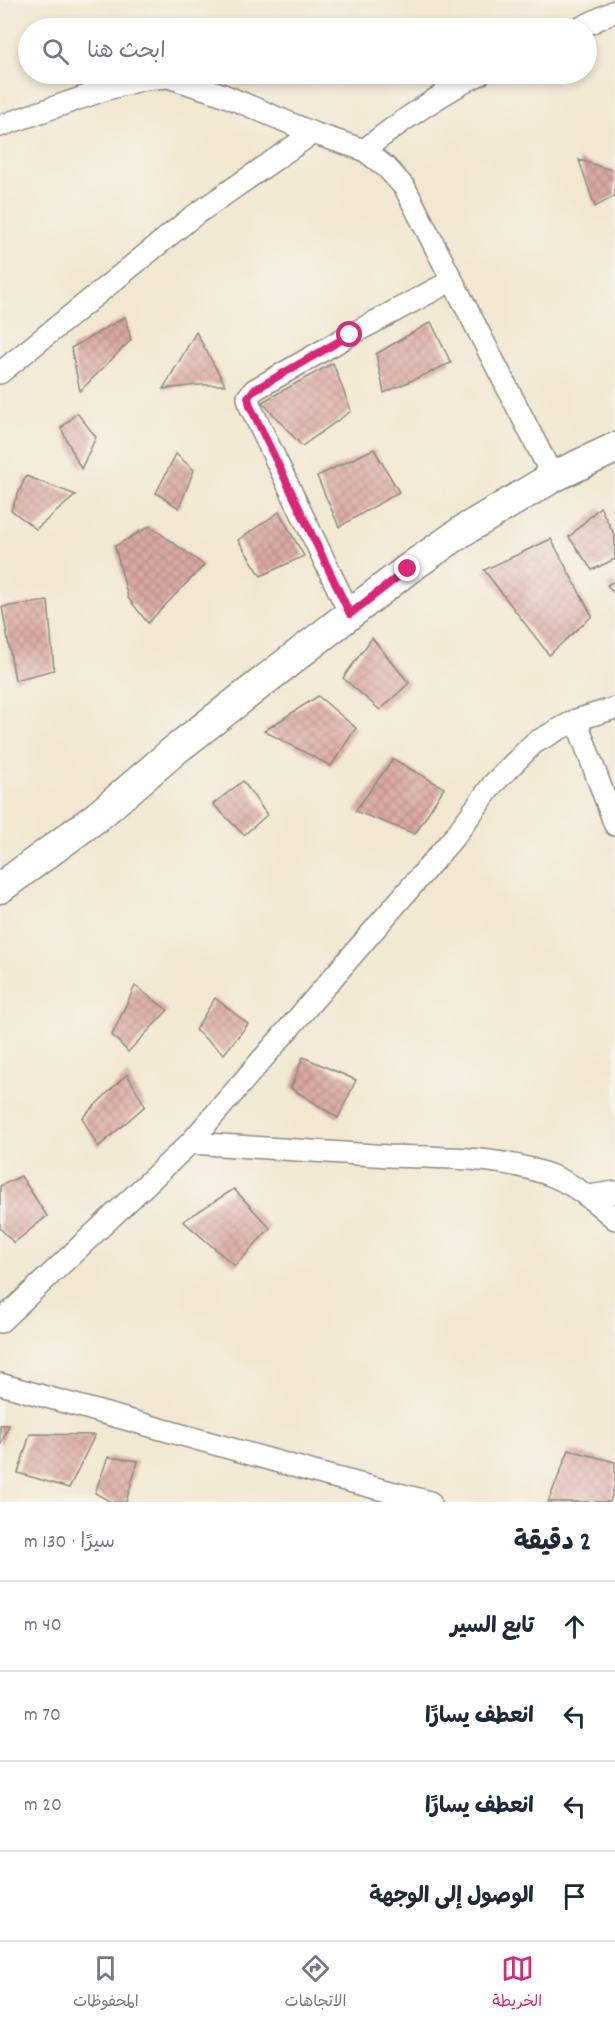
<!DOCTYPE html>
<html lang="ar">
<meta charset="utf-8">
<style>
:root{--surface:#fff;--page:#f2f2f3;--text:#1f2937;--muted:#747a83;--line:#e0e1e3;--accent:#db2777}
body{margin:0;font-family:Dekko,"Playpen Sans Arabic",sans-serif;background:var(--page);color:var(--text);direction:rtl}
.stop{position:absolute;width:18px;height:18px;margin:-14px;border:4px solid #db2777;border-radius:50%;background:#fff}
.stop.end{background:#db2777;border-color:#fff;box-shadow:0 2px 6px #0008}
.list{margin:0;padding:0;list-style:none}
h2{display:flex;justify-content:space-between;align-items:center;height:78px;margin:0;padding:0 24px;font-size:26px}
h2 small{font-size:20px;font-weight:400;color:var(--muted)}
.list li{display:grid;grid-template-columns:39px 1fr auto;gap:18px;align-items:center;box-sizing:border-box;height:90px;padding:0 24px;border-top:2px solid var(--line)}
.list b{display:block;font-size:22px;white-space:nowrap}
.list em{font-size:20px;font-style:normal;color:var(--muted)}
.icon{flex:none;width:33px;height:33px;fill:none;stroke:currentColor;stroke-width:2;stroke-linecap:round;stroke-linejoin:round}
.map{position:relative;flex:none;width:615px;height:1502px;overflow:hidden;direction:ltr}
.search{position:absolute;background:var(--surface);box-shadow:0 3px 9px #0003;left:18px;right:18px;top:18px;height:66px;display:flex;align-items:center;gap:15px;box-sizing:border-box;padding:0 21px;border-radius:33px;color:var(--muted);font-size:22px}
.sheet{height:438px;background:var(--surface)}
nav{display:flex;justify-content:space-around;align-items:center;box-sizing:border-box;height:84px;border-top:2px solid var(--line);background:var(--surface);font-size:16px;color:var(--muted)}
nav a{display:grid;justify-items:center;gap:3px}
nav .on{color:var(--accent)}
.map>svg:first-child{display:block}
</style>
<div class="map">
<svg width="615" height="1502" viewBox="0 0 615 1502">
<defs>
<pattern id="building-cross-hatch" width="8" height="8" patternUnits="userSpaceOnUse" patternTransform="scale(1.5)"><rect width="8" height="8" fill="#dba9a3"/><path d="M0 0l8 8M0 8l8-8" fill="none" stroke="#b28a85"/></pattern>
</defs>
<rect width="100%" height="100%" fill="#f7f3e8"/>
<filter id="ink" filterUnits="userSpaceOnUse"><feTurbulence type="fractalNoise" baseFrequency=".0167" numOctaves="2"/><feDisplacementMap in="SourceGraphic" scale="12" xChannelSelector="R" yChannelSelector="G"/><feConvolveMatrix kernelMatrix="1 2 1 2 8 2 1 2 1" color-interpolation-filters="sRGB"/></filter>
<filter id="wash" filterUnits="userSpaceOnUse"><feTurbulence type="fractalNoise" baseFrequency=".008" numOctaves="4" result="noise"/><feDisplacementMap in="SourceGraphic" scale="24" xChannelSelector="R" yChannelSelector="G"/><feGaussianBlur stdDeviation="1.35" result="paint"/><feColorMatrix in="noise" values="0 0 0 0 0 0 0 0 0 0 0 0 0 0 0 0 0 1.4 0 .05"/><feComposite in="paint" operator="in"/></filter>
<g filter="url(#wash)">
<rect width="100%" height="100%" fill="#f2e8d2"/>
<g id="blocks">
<path fill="url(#building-cross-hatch)" d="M 579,160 L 615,171 L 615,196 L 595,207 Z
M 125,317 L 131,340 L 80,391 L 71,348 Z
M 431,322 L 451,363 L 384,393 L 376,354 Z
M 196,332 L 225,385 L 198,385 L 163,389 Z
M 333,363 L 351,411 L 302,446 L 262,402 Z
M 77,413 L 96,437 L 81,469 L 61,428 Z
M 374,449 L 399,492 L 339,527 L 317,476 Z
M 176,454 L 194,470 L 179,508 L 156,493 Z
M 26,476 L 76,495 L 36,529 L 11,510 Z
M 600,507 L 615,536 L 615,559 L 592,570 L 569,537 Z
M 279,512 L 304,556 L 261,576 L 238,540 Z
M 150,526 L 204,565 L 148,623 L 128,598 L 115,546 Z
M 551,539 L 592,616 L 549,655 L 484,570 Z
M 615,581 L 615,595 L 607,585 Z
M 48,601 L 54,670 L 15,680 L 2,607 Z
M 372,638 L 409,683 L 380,710 L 343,678 Z
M 318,696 L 356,728 L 331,766 L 264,731 Z
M 393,759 L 444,788 L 415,834 L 355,811 Z
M 243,781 L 267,815 L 244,835 L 213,804 Z
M 135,986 L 168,1010 L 128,1052 L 112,1035 Z
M 215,998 L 248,1024 L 224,1054 L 195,1030 Z
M 303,1057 L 356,1080 L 338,1118 L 291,1088 Z
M 127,1074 L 145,1106 L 98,1147 L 82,1118 Z
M 21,1176 L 47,1216 L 14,1243 L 0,1228 L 0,1186 Z
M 234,1189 L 270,1228 L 235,1266 L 183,1221 Z
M 0,1425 L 9,1425 L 0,1446 Z
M 30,1434 L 95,1435 L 69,1488 L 18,1473 Z
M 569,1450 L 615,1462 L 615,1484 L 610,1502 L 548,1502 Z
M 108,1457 L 138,1461 L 126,1502 L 111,1502 L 95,1493 Z"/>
</g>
</g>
<g filter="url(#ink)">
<use href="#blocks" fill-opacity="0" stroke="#8e8a7e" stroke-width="1.5"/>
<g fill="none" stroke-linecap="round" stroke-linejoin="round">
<g stroke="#8e8a7e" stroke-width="24">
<path id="minor" d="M 580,28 L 615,11
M 0,126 L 107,89 L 144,79 L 168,77 L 221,94 L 313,133 L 364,150 L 387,168 L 405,188 L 553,477
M 364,150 C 401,121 438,95 480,74
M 0,373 L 192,217 L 313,133
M 350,614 L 250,406 L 248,397 L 254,390 L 350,335 L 451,281
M 576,720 L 615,825
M 190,1143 C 256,1147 323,1152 389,1156 C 444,1158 504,1156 555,1177 C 578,1187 596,1203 615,1219
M 589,1196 L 615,1192
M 0,1322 L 190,1143 L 455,836 L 493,784 L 534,743 L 576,720 L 615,708
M 0,1384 L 325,1475 L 430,1502"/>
</g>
<g stroke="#8e8a7e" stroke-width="33">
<path id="secondary" d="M 0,888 L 98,816 L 175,750 L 408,569 L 464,530 L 553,477 L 615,448"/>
</g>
<use href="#minor" stroke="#fff" stroke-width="21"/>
<use href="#secondary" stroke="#fff" stroke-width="30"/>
</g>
</g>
<g fill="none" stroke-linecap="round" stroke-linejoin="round" filter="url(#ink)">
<path stroke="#db2777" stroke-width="8" d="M 350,335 L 254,390 L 248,397 L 250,406 L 350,614 L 408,569"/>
</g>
</svg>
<div class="stop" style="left:350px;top:335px"></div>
<div class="stop end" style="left:408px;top:569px"></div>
<div class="search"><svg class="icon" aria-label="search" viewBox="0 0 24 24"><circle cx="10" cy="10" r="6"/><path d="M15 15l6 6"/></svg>ابحث هنا</div>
</div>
<section class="sheet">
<h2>2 دقيقة<small>سيرًا · 130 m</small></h2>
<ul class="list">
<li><svg class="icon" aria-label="ahead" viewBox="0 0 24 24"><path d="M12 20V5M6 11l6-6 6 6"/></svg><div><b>تابع السير</b></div><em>40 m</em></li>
<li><svg class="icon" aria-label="left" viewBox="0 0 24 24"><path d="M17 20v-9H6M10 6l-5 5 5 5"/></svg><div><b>انعطف يسارًا</b></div><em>70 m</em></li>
<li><svg class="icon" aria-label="left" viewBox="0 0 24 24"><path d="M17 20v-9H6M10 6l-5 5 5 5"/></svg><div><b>انعطف يسارًا</b></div><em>20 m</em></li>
<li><svg class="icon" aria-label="arrive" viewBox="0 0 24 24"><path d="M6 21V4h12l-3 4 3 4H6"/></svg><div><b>الوصول إلى الوجهة</b></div></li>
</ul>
</section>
<nav>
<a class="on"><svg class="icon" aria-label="map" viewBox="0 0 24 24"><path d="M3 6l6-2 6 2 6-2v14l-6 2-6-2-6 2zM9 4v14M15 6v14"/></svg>الخريطة</a>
<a><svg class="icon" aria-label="directions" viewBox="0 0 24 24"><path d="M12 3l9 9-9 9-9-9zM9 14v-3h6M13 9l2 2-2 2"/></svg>الاتجاهات</a>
<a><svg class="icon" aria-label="saved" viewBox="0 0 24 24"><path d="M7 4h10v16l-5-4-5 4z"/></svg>المحفوظات</a>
</nav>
